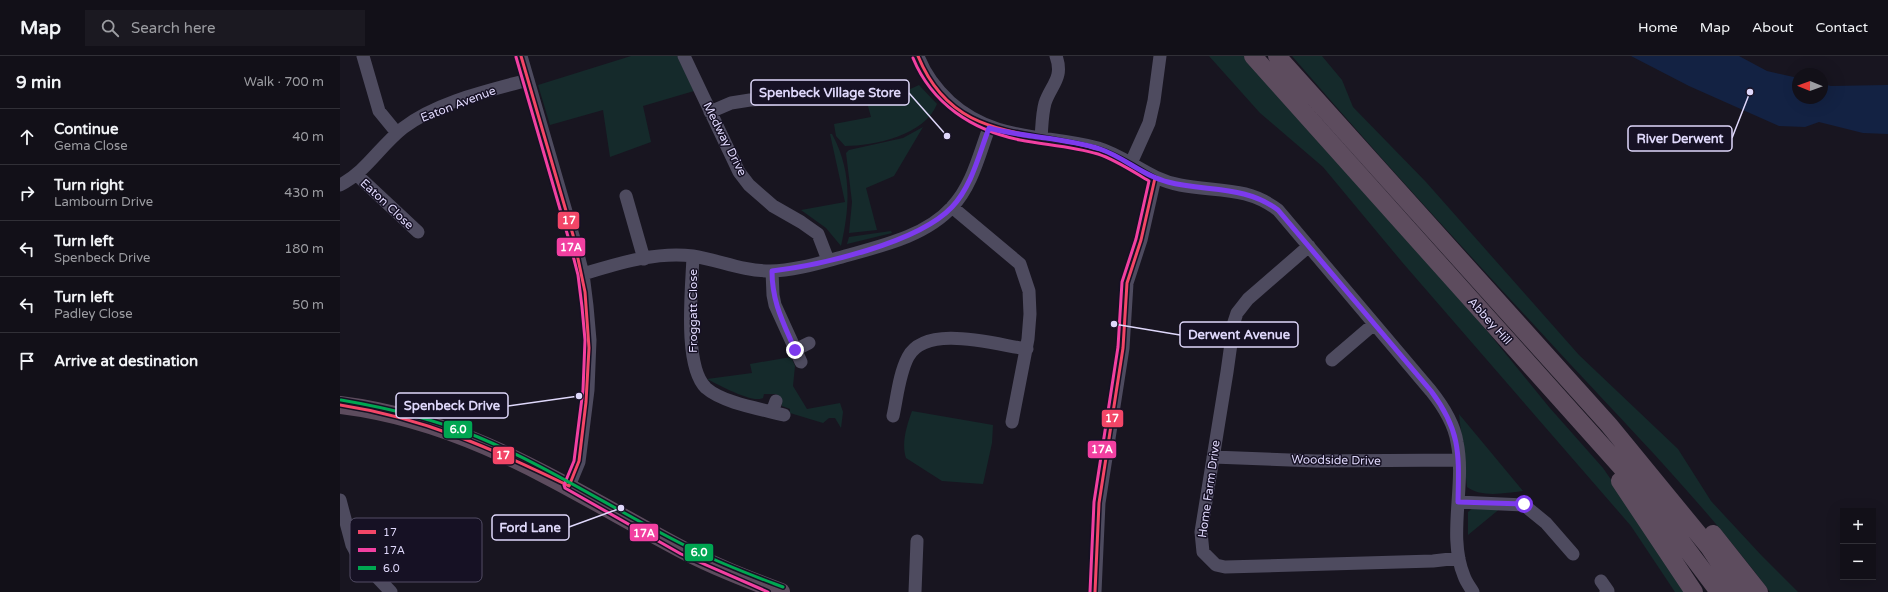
<!DOCTYPE html>
<meta charset="utf-8">
<style>
:root{--surface:#121018;--page:#1b1921;--text:#f1f3f6;--muted:#9c9da2;--line:#313037}
body{margin:0;font-family:"Varela Round",sans-serif;background:var(--page);color:var(--text)}
.controls{position:absolute;right:12px;bottom:12px;display:grid;overflow:hidden;border-radius:0px;box-shadow:0 4px 16px #0002}
.controls button{width:36px;height:36px;display:grid;place-items:center;padding:0;border:0;border-bottom:1px solid var(--line);background:var(--surface);color:var(--text);font:20px sans-serif}
.compass{position:absolute;left:1452px;top:12px;width:36px;height:36px;border-radius:50%;background:var(--surface);box-shadow:0 4px 16px #0002;rotate:271deg}
.stop{position:absolute;width:12px;height:12px;margin:-9px;border:3px solid #7c3aed;border-radius:50%;background:#fff}
.stop.end{background:#7c3aed;border-color:#fff;box-shadow:0 1px 4px #0008}
.list{margin:0;padding:0;list-style:none}
h2{display:flex;justify-content:space-between;align-items:center;height:52px;margin:0;padding:0 16px;font-size:17px}
h2 small{font-size:13px;font-weight:400;color:var(--muted)}
.list li{display:grid;grid-template-columns:26px 1fr auto;gap:12px;align-items:center;box-sizing:border-box;height:56px;padding:0 16px;border-top:1px solid var(--line)}
.list b{display:block;font-size:15px;white-space:nowrap}
.list p{margin:0;font-size:13px;white-space:nowrap;color:var(--muted)}
.list em{font-size:13px;font-style:normal;color:var(--muted)}
.icon{flex:none;width:22px;height:22px;fill:none;stroke:currentColor;stroke-width:2;stroke-linecap:round;stroke-linejoin:round}
.map{position:relative;flex:none;width:1548px;height:536px;overflow:hidden}
header{display:flex;align-items:center;gap:24px;box-sizing:border-box;height:56px;padding:0 20px;background:var(--surface);border-bottom:1px solid var(--line)}
header strong{font-size:19px}
nav{display:flex;gap:22px;margin-inline-start:auto;font-size:14px}
.search{width:280px;height:36px;background:var(--page);display:flex;align-items:center;gap:10px;box-sizing:border-box;padding:0 14px;border-radius:0px;color:var(--muted);font-size:15px}
main{display:flex}
aside{flex:1;background:var(--surface)}
.map>svg:first-child{display:block}
</style>
<header>
<strong>Map</strong>
<div class="search"><svg class="icon" aria-label="search" viewBox="0 0 24 24"><circle cx="10" cy="10" r="6"/><path d="M15 15l6 6"/></svg>Search here</div>
<nav><a>Home</a><a>Map</a><a>About</a><a>Contact</a></nav>
</header>
<main>
<aside>
<h2>9 min<small>Walk · 700 m</small></h2>
<ul class="list">
<li><svg class="icon" aria-label="ahead" viewBox="0 0 24 24"><path d="M12 20V5M6 11l6-6 6 6"/></svg><div><b>Continue</b><p>Gema Close</p></div><em>40 m</em></li>
<li><svg class="icon" aria-label="right" viewBox="0 0 24 24"><path d="M7 20v-9h11M14 6l5 5-5 5"/></svg><div><b>Turn right</b><p>Lambourn Drive</p></div><em>430 m</em></li>
<li><svg class="icon" aria-label="left" viewBox="0 0 24 24"><path d="M17 20v-9H6M10 6l-5 5 5 5"/></svg><div><b>Turn left</b><p>Spenbeck Drive</p></div><em>180 m</em></li>
<li><svg class="icon" aria-label="left" viewBox="0 0 24 24"><path d="M17 20v-9H6M10 6l-5 5 5 5"/></svg><div><b>Turn left</b><p>Padley Close</p></div><em>50 m</em></li>
<li><svg class="icon" aria-label="arrive" viewBox="0 0 24 24"><path d="M6 21V4h12l-3 4 3 4H6"/></svg><div><b>Arrive at destination</b></div></li>
</ul>
</aside>
<div class="map">
<svg width="1548" height="536" viewBox="0 0 1548 536">
<rect width="100%" height="100%" fill="#181520"/>
<path fill="#152a2b" d="M 291,0 L 337,0 L 354,35 L 303,50 L 311,86 L 270,101 L 263,54 L 210,69 L 198,29 Z
M 869,0 L 904,0 L 1108,227 L 1209,351 L 1263,412 L 1349,536 L 1335,536 L 1291,470 L 1062,206 L 983,111 L 920,57 Z
M 952,0 L 982,0 L 1002,24 L 1013,51 L 1086,126 L 1239,299 L 1338,393 L 1371,445 L 1422,500 L 1458,536 L 1430,536 C 1370,455 1299,382 1230,308 C 1136,206 1042,105 952,0 Z
M 579,29 L 597,48 C 585,79 534,90 505,90 L 496,80 L 494,68 L 531,61 L 526,43 L 566,35 Z
M 583,71 L 554,120 L 526,132 L 537,174 L 509,177 L 512,146 L 506,97 L 509,94 L 563,82 Z
M 490,78 L 492,78 C 512,115 510,150 501,190 L 486,172 L 461,154 L 505,146 Z
M 551,175 L 552,177 L 507,188 L 509,181 Z
M 451,301 L 455,310 L 453,330 L 467,353 L 500,347 L 503,356 L 501,372 L 495,362 L 489,362 L 483,367 L 450,357 L 450,353 L 442,350 L 439,340 L 436,338 L 424,338 L 423,342 C 413,348 377,328 367,323 L 412,317 L 410,308 Z
M 572,355 L 653,369 L 652,387 L 643,428 L 602,425 L 566,402 C 561,387 567,369 572,355 Z
M 1119,358 L 1183,435 C 1165,437 1142,442 1127,431 Z
M 1134,451 L 1162,451 L 1128,479 L 1128,456 Z"/>
<path fill="#132243" d="M 1291,0 L 1399,0 L 1427,15 L 1458,22 L 1458,42 L 1482,42 L 1482,28 L 1491,30 L 1548,29 L 1548,78 L 1523,77 L 1479,66 L 1465,71 L 1439,70 L 1349,30 Z"/>
<g fill="none" stroke-linecap="round" stroke-linejoin="round">
<path stroke="#4e4b5f" stroke-width="13" d="M 23,0 L 39,55 L 57,77
M 181,0 L 234,183 L 243,218 L 247,250 L 250,284 L 248,334 L 239,406 L 229,430
M 344,0 L 399,116 L 409,129 L 433,150 L 461,166 L 478,178 L 488,204
M 578,0 C 585,19 595,32 610,46 C 654,86 705,78 758,92 C 788,101 808,123 840,129 C 876,136 907,130 938,154 L 1091,335 C 1103,350 1114,367 1117,386 C 1126,428 1107,480 1124,520 C 1126,526 1130,531 1133,536
M 370,56 L 391,47 L 410,44 L 474,41
M 701,82 C 702,70 702,58 705,47 C 711,29 724,22 716,0
M 791,107 L 809,67 L 814,45 L 820,0
M 17,119 L 78,176
M 0,129 C 26,116 40,90 63,72 C 97,46 147,35 188,24
M 286,140 L 304,203
M 612,151 L 680,208 L 689,235 L 690,258 L 688,283 L 672,366
M 969,190 L 908,243 L 897,257 L 894,266 L 887,316 L 861,476 L 863,496 L 876,509 L 885,511 L 1093,505 L 1119,502
M 353,200 C 352,231 343,310 366,332 C 383,347 421,353 444,359
M 432,215 L 433,239 L 435,249 L 461,306
M 243,218 C 277,208 316,195 353,200 C 379,204 402,215 430,215 C 452,215 476,208 498,202 C 536,191 584,182 612,151 C 632,130 639,99 649,72
M 455,294 L 469,287
M 992,304 L 1034,268
M 432,356 L 436,345
M 553,360 C 557,342 559,318 568,301 C 586,267 657,289 687,293
M 873,401 L 976,405 L 1119,404
M 0,444 L 12,489 L 19,502 L 51,536
M 1118,446 L 1184,449 L 1206,467 L 1233,498
M 1261,525 L 1268,535 L 1266,536
M 575,536 L 577,485
M 755,536 L 759,447 L 783,292 L 787,227 L 801,184 L 815,122"/>
<path stroke="#5d4c5e" stroke-width="18" d="M 913,0 L 1291,422 L 1322,460 L 1379,536
M 937,0 L 1269,369 L 1369,491 L 1399,536
M 0,349 C 131,365 228,433 341,493 C 373,510 407,523 441,536
M 1280,425 L 1354,536
M 1373,478 L 1419,536"/>
<g stroke="#161124" stroke-width="6">
<path id="bus-1" d="M 578,0 C 613,86 686,72 758,93 C 779,99 796,112 815,122 L 801,184 L 787,227 L 783,292 L 759,447 L 755,536
M 0,349 C 85,362 153,393 229,430 L 239,405 L 246,346 L 249,292 L 245,236 L 233,179 L 181,0"/>
</g>
<g stroke="#161124" stroke-width="6">
<path id="bus-2" d="M 176,1 L 229,184 L 238,219 L 242,251 L 245,284 L 243,334 L 234,405 L 224,429 L 225,432 L 341,498 L 428,536
M 573,2 C 592,48 632,74 680,84 C 706,89 732,90 758,98 C 776,104 792,115 809,125 L 796,183 L 782,226 L 778,291 L 754,446 L 750,536"/>
</g>
<g stroke="#161124" stroke-width="6">
<path id="bus-3" d="M 1,344 C 48,352 94,363 138,381 C 214,413 282,459 356,495 C 384,509 414,520 443,531"/>
</g>
<use href="#bus-1" stroke="#f34667" stroke-width="3"/>
<use href="#bus-2" stroke="#f240a1" stroke-width="3"/>
<use href="#bus-3" stroke="#00a651" stroke-width="3"/>
</g>
<g fill="none" stroke-linecap="round" stroke-linejoin="round">
<path stroke="#7c3aed" stroke-width="5" d="M 455,294 C 443,266 432,246 432,215 C 481,209 578,187 612,151 C 632,130 639,98 649,72 C 685,82 724,81 760,93 C 784,101 803,120 828,126 C 866,136 905,129 938,154 L 1091,335 C 1121,375 1119,398 1118,446 L 1184,448"/>
</g>
<g text-anchor="middle" dominant-baseline="central" stroke-width="3" stroke-linejoin="round" paint-order="stroke">
<g font-size="12" fill="#dfd8fb" stroke="#161124">
<text transform="translate(118 48) rotate(-21)">Eaton Avenue</text>
<text transform="translate(385 83) rotate(63)">Medway Drive</text>
<text transform="translate(47 148) rotate(43)">Eaton Close</text>
<text transform="translate(353 255) rotate(-90)">Froggatt Close</text>
<text transform="translate(1150 265) rotate(48)">Abbey Hill</text>
<text transform="translate(996 404) rotate(1)">Woodside Drive</text>
<text transform="translate(869 433) rotate(-82)">Home Farm Drive</text>
</g>
</g>
<rect x="10" y="462" width="132" height="64" rx="6" fill="#161124" stroke="#524d64" stroke-width="1"/>
<rect x="18" y="474" width="18" height="4" fill="#f34667"/>
<rect x="18" y="492" width="18" height="4" fill="#f240a1"/>
<rect x="18" y="510" width="18" height="4" fill="#00a651"/>
<g font-size="11" fill="#dfd8fb">
<text x="43" y="480">17</text>
<text x="43" y="498">17A</text>
<text x="43" y="516">6.0</text>
</g>
<path fill="none" stroke="#dfd8fb" stroke-width="1.5" d="M607 80L569 37M1410 36L1392 82M774 268L840 279M239 340L168 350M281 452L229 471"/>
<g fill="#dfd8fb" stroke="#161124" stroke-width="1.5">
<circle cx="607" cy="80" r="4"/>
<circle cx="1410" cy="36" r="4"/>
<circle cx="774" cy="268" r="4"/>
<circle cx="239" cy="340" r="4"/>
<circle cx="281" cy="452" r="4"/>
</g>
<g fill="#161124" stroke="#dfd8fb" stroke-width="1.5">
<rect x="411" y="24" width="158" height="25" rx="4"/>
<rect x="1288" y="70" width="104" height="25" rx="4"/>
<rect x="840" y="266" width="118" height="25" rx="4"/>
<rect x="56" y="337" width="112" height="25" rx="4"/>
<rect x="152" y="459" width="77" height="25" rx="4"/>
</g>
<g font-size="13" text-anchor="middle" font-weight="bold" fill="#dfd8fb">
<text x="490" y="41">Spenbeck Village Store</text>
<text x="1340" y="87">River Derwent</text>
<text x="899" y="283">Derwent Avenue</text>
<text x="112" y="354">Spenbeck Drive</text>
<text x="190" y="476">Ford Lane</text>
</g>
<g stroke="#161124" stroke-width="1.5">
<rect x="217" y="155" width="23" height="19" rx="4" fill="#f34667"/>
<rect x="216" y="181" width="30" height="20" rx="4" fill="#f240a1"/>
<rect x="761" y="353" width="23" height="19" rx="4" fill="#f34667"/>
<rect x="103" y="364" width="30" height="19" rx="4" fill="#00a651"/>
<rect x="747" y="384" width="30" height="19" rx="4" fill="#f240a1"/>
<rect x="152" y="390" width="23" height="19" rx="4" fill="#f34667"/>
<rect x="289" y="467" width="30" height="19" rx="4" fill="#f240a1"/>
<rect x="344" y="487" width="30" height="19" rx="4" fill="#00a651"/>
</g>
<g font-size="11" text-anchor="middle" font-weight="bold" fill="#fff">
<text x="229" y="168">17</text>
<text x="231" y="195">17A</text>
<text x="772" y="366">17</text>
<text x="118" y="377">6.0</text>
<text x="762" y="397">17A</text>
<text x="163" y="403">17</text>
<text x="304" y="481">17A</text>
<text x="359" y="500">6.0</text>
</g>
</svg>
<div class="controls">
<button>+</button>
<button>−</button>
</div>
<svg class="compass" viewBox="-18 -18 36 36"><path d="M0-13l5 13h-10z" fill="#e53935"/><path d="M0 13l5-13h-10z" fill="#9c9da2"/></svg>
<div class="stop" style="left:1184px;top:448px"></div>
<div class="stop end" style="left:455px;top:294px"></div>
</div>
</main>
